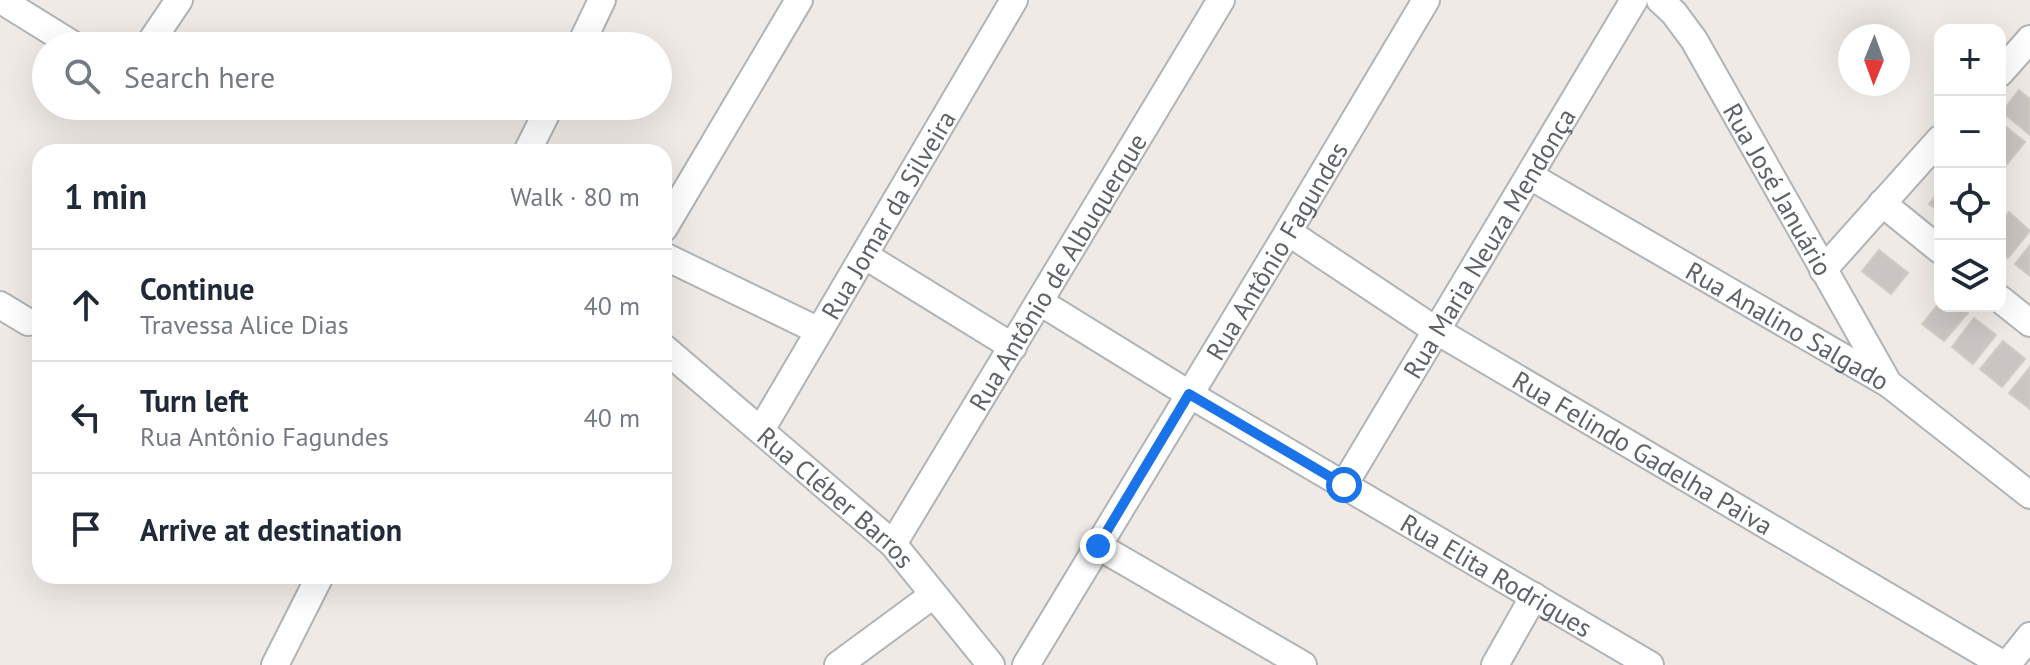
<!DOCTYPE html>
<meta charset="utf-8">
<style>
:root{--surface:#fff;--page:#f2f2f3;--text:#1f2937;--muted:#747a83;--line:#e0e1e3}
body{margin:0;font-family:"PT Sans",sans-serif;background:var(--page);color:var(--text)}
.controls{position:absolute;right:24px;top:24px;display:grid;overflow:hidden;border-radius:16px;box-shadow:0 8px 32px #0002}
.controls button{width:72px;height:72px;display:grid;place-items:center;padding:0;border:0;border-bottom:2px solid var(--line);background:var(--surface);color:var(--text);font:40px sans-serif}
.compass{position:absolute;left:1838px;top:24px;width:72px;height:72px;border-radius:50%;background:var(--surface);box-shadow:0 8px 32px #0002;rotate:181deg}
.stop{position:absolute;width:24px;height:24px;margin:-18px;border:6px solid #1a73e8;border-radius:50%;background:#fff}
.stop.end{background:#1a73e8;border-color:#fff;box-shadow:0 2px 8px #0008}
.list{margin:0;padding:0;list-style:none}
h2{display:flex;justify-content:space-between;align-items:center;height:104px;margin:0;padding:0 32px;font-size:34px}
h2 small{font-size:26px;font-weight:400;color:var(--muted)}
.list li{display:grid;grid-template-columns:52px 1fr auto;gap:24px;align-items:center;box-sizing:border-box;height:112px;padding:0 32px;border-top:2px solid var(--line)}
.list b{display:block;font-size:30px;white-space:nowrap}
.list p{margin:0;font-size:26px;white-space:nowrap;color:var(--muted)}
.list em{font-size:26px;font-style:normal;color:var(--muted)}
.icon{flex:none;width:44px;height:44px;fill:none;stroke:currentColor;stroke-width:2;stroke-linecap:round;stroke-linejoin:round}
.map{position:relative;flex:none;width:2030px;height:665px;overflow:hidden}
.search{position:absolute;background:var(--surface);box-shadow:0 8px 32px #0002;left:32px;top:32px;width:640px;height:88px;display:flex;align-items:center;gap:20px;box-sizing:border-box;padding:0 28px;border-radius:44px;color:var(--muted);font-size:30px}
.panel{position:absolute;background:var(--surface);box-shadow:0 8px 32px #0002;left:32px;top:144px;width:640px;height:440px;border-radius:24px}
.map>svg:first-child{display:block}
</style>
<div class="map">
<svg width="2030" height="665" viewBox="0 0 2030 665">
<rect width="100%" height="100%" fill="#efeae5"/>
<path fill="#cac5c2" stroke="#d3cbc3" stroke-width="2" d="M 2019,90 L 2030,99 L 2030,135 L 2002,112 Z
M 2000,122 L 2025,142 L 2007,164 L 2000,158 Z
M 1940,190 L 1940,212 L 1929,204 Z
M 2009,212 L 2030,231 L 2008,258 L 2000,252 L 2000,223 Z
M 2030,245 L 2030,276 L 2015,264 Z
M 1879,250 L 1908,273 L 1891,294 L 1862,271 Z
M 1940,302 L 1940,306 L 1959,306 L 1968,313 L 1944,341 L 1922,324 Z
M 1974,318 L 1996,335 L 1973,364 L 1952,347 Z
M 2003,341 L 2025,359 L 2002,387 L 1980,369 Z
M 2030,367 L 2030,409 L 2009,393 Z"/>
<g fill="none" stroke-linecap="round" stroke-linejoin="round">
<g stroke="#b0b4b7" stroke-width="30">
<g id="street">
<path d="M 1,0 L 75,46"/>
<path id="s1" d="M 1660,0 L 1674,13 L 1694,40 L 1887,381"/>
<path d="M 148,46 L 179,0"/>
<path d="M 580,46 L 602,0"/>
<path d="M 2000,73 L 2030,39"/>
<path d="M 527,152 L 550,106"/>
<path id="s2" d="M 1530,176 L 1889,384 L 2030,495"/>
<path d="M 1882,203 L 1940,250"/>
<path d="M 664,228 L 799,0"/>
<path id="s3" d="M 1288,232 L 1437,331 L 2004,665"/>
<path d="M 864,255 L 1013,347"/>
<path d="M 664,256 L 819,331"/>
<path d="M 1823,270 L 1940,139"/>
<path d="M 2000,299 L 2030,323"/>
<path id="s4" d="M 1040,302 L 1189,394 L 1650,665"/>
<path d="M 0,305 L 28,322"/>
<path id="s5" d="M 664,348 L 893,544 L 991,665"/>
<path id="s6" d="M 761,430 L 1014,0"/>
<path id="s7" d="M 1344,485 L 1634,0"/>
<path id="s8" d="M 893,544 L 1221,0"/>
<path d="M 1098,546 L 1303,665"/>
<path d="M 275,665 L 320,576"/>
<path d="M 838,665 L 933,595"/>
<path id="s9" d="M 1026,665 L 1288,232 L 1426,0"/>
<path d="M 1495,665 L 1534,596"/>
<path d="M 2007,665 L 2030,636"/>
</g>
</g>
<use href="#street" stroke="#fff" stroke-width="26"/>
</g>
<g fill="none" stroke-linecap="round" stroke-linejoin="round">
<path stroke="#1a73e8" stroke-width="10" d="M 1098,546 L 1189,394 L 1344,485"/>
</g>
<g text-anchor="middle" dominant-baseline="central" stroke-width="7" stroke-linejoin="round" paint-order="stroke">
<g font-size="26" fill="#5c6265" stroke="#fff">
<text stroke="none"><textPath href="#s1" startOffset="224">Rua José Januário</textPath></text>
<text stroke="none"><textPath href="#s6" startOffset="250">Rua Jomar da Silveira</textPath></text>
<text stroke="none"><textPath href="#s7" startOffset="282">Rua Maria Neuza Mendonça</textPath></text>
<text stroke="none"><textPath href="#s9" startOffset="484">Rua Antônio Fagundes</textPath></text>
<text stroke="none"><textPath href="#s8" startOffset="318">Rua Antônio de Albuquerque</textPath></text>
<text stroke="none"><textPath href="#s2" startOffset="298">Rua Analino Salgado</textPath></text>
<text stroke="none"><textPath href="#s3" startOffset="418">Rua Felindo Gadelha Paiva</textPath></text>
<text stroke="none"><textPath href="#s5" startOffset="228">Rua Cléber Barros</textPath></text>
<text stroke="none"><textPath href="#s4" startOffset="532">Rua Elita Rodrigues</textPath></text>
</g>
</g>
</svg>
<div class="controls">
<button>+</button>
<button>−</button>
<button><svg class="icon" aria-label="locate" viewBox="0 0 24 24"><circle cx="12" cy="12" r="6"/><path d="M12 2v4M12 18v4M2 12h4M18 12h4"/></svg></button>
<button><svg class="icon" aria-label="layers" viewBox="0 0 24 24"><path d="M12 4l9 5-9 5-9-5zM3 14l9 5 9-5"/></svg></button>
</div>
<svg class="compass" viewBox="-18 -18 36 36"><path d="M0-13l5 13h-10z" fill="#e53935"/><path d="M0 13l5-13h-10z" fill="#747a83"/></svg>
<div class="stop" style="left:1344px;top:485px"></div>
<div class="stop end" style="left:1098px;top:546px"></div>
<div class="search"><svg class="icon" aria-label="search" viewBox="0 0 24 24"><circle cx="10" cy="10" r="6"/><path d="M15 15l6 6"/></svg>Search here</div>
<section class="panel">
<h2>1 min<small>Walk · 80 m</small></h2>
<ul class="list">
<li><svg class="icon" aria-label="ahead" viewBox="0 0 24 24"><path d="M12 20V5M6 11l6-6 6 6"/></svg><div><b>Continue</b><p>Travessa Alice Dias</p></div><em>40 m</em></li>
<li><svg class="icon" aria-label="left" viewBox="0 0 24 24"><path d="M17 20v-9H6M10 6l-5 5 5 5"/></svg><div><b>Turn left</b><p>Rua Antônio Fagundes</p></div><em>40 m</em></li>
<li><svg class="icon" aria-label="arrive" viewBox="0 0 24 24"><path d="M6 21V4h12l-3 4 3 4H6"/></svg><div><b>Arrive at destination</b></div></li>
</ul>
</section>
</div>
